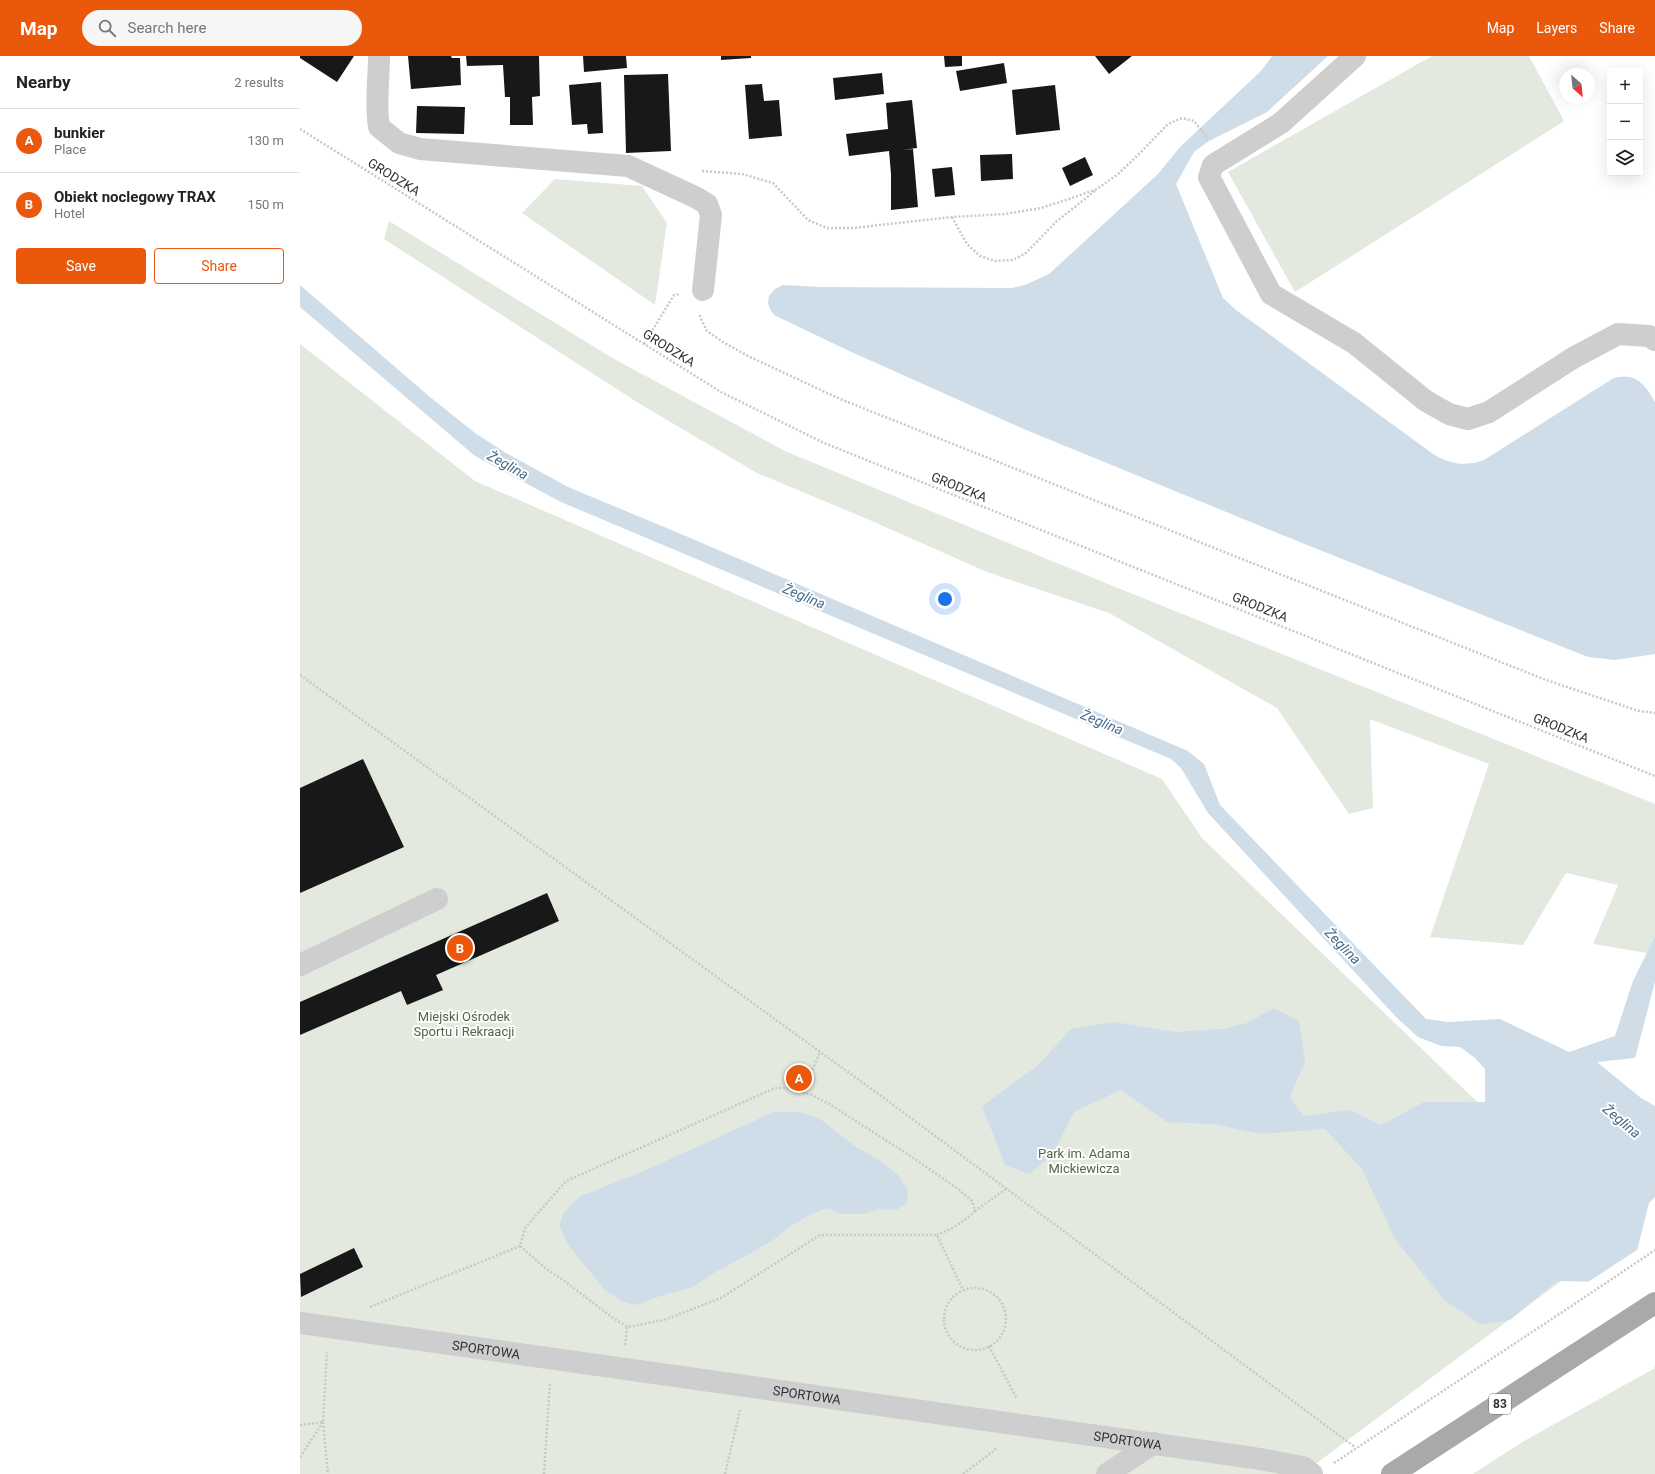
<!DOCTYPE html>
<meta charset="utf-8">
<style>
:root{--surface:#fff;--page:#f6f6f6;--text:#222;--muted:#767676;--line:#e0e0e0;--accent:#ea580c}
body{margin:0;font-family:Roboto,sans-serif;background:var(--page);color:var(--text)}
.controls{position:absolute;right:12px;top:12px;display:grid;overflow:hidden;border-radius:4px;box-shadow:0 4px 16px #0002}
.controls button{width:36px;height:36px;display:grid;place-items:center;padding:0;border:0;border-bottom:1px solid var(--line);background:var(--surface);color:var(--text);font:20px sans-serif}
.compass{position:absolute;left:1259px;top:12px;width:36px;height:36px;border-radius:50%;background:var(--surface);box-shadow:0 4px 16px #0002;rotate:153deg}
.you{position:absolute;left:645px;top:543px;width:14px;height:14px;margin:-10px;border:3px solid #fff;border-radius:50%;background:#1a73e8;box-shadow:0 0 0 6px #1a73e833}
.badge{display:grid;place-items:center;width:26px;height:26px;border-radius:50%;background:var(--accent);color:#fff;font-size:13px;font-weight:700}
.pin{position:absolute;translate:-50% -50%;border:2px solid #fff;box-shadow:0 1px 4px #0006}
.list{margin:0;padding:0;list-style:none}
h2{display:flex;justify-content:space-between;align-items:center;height:52px;margin:0;padding:0 16px;font-size:17px}
h2 small{font-size:13px;font-weight:400;color:var(--muted)}
.list li{display:grid;grid-template-columns:26px 1fr auto;gap:12px;align-items:center;box-sizing:border-box;height:64px;padding:0 16px;border-top:1px solid var(--line)}
.list b{display:block;font-size:15px;white-space:nowrap}
.list p{margin:0;font-size:13px;white-space:nowrap;color:var(--muted)}
.list em{font-size:13px;font-style:normal;color:var(--muted)}
.actions{display:flex;gap:8px;padding:12px 16px}
.actions a{flex:1;padding:9px 0;border:1px solid var(--accent);border-radius:4px;text-align:center;font-size:14px;color:var(--accent)}
.actions .main{background:var(--accent);color:#fff}
.icon{flex:none;width:22px;height:22px;fill:none;stroke:currentColor;stroke-width:2;stroke-linecap:round;stroke-linejoin:round}
.map{position:relative;flex:none;width:1355px;height:1418px;overflow:hidden}
header{display:flex;align-items:center;gap:24px;box-sizing:border-box;height:56px;padding:0 20px;background:var(--accent);color:#fff}
header strong{font-size:19px}
nav{display:flex;gap:22px;margin-inline-start:auto;font-size:14px}
.search{width:280px;height:36px;background:var(--page);display:flex;align-items:center;gap:10px;box-sizing:border-box;padding:0 14px;border-radius:22px;color:var(--muted);font-size:15px}
main{display:flex}
aside{flex:1;background:var(--surface)}
.map>svg:first-child{display:block}
</style>
<header>
<strong>Map</strong>
<div class="search"><svg class="icon" aria-label="search" viewBox="0 0 24 24"><circle cx="10" cy="10" r="6"/><path d="M15 15l6 6"/></svg>Search here</div>
<nav><a>Map</a><a>Layers</a><a>Share</a></nav>
</header>
<main>
<aside>
<h2>Nearby<small>2 results</small></h2>
<ul class="list">
<li><span class="badge">A</span><div><b>bunkier</b><p>Place</p></div><em>130 m</em></li>
<li><span class="badge">B</span><div><b>Obiekt noclegowy TRAX</b><p>Hotel</p></div><em>150 m</em></li>
</ul>
<div class="actions"><a class="main">Save</a><a>Share</a></div>
</aside>
<div class="map">
<svg width="1355" height="1418" viewBox="0 0 1355 1418">
<rect width="100%" height="100%" fill="#fff"/>
<path fill="#e3e9de" d="M 1132,0 L 1229,0 L 1264,65 L 995,236 L 928,116 Z
M 255,123 L 342,130 L 367,167 L 355,249 L 222,157 Z
M 89,165 L 314,303 L 487,396 L 813,530 L 1355,748 L 1355,880 L 1347,897 L 1293,888 L 1318,829 L 1266,817 L 1223,889 L 1130,881 L 1189,708 L 1070,663 L 1073,752 L 1049,758 L 977,652 L 809,557 L 687,516 L 565,462 L 457,417 L 340,348 L 84,183 Z
M 0,288 L 175,425 L 862,723 L 902,782 L 1319,1182 L 1002,1418 L 0,1418 Z
M 1355,1312 L 1355,1418 L 1173,1418 L 1224,1385 Z"/>
<path fill="#cfdde9" d="M 972,0 L 1028,0 L 967,56 L 909,85 L 894,96 L 876,128 L 923,242 L 936,254 L 1133,398 C 1150,408 1165,411 1184,404 L 1312,323 C 1334,315 1345,328 1355,346 L 1355,598 L 1315,604 L 1288,601 L 1002,487 L 726,374 L 547,294 L 474,259 L 470,253 L 468,247 L 469,240 L 475,233 L 483,229 L 518,231 L 712,232 L 725,229 L 749,218 L 858,118 L 880,91 L 961,15 Z
M 0,229 L 130,341 L 175,377 L 206,397 L 268,431 L 381,478 L 888,695 L 904,708 L 920,749 L 1126,963 L 1148,966 L 1200,963 L 1269,996 L 1315,980 L 1333,925 L 1355,880 L 1355,926 L 1335,1002 L 1297,1006 L 1341,1042 L 1355,1050 L 1355,1141 L 1349,1147 L 1337,1195 L 1355,1229 L 1355,1312 L 1306,1226 L 1257,1225 L 1210,1264 L 1181,1269 L 1144,1244 L 1095,1183 L 1062,1113 L 1025,1073 L 962,1078 L 912,1068 L 867,1066 L 821,1034 L 774,1056 L 752,1099 L 730,1118 L 705,1109 L 682,1050 L 737,1010 L 771,973 L 814,966 L 876,976 L 924,973 L 947,967 L 974,952 L 999,965 L 1005,1006 L 990,1040 L 1003,1060 L 1050,1054 L 1081,1069 L 1124,1046 L 1185,1046 L 1185,1013 L 1175,1002 L 1160,991 L 1141,990 L 1118,981 L 1097,962 L 908,757 L 881,712 L 871,703 L 261,446 L 175,400 L 0,251 Z
M 474,1056 L 500,1056 L 520,1063 L 555,1090 L 582,1106 L 598,1119 L 608,1135 L 607,1147 L 596,1154 L 579,1153 L 564,1158 L 542,1158 L 527,1152 L 509,1159 L 491,1170 L 473,1184 L 446,1200 L 417,1215 L 393,1231 L 360,1240 L 336,1249 L 323,1246 L 305,1234 L 269,1190 L 259,1170 L 264,1156 L 281,1140 L 344,1115 Z"/>
<path fill="#fff" d="M 1340,1192 L 1339,1195 L 1355,1224 L 1355,1310 L 1353,1312 L 1305,1228 L 1285,1228 Z"/>
<path fill="#181818" d="M 0,0 L 54,0 L 37,26 L 0,2 Z
M 108,0 L 151,0 L 152,2 L 160,2 L 161,29 L 111,33 Z
M 166,0 L 239,0 L 240,40 L 232,41 L 233,69 L 210,69 L 210,41 L 205,41 L 203,9 L 167,10 Z
M 283,0 L 326,0 L 327,12 L 284,16 Z
M 421,0 L 451,0 L 451,2 L 421,4 Z
M 644,0 L 662,0 L 662,10 L 645,11 Z
M 795,0 L 832,0 L 809,18 Z
M 704,7 L 707,27 L 660,35 L 656,15 Z
M 582,17 L 584,38 L 535,44 L 533,22 Z
M 368,18 L 371,95 L 326,97 L 324,19 Z
M 301,26 L 303,77 L 288,78 L 287,68 L 272,69 L 269,29 Z
M 462,28 L 464,45 L 479,44 L 482,80 L 449,83 L 445,29 Z
M 755,29 L 760,74 L 716,79 L 712,34 Z
M 612,44 L 617,92 L 603,94 L 613,93 L 618,151 L 591,154 L 591,118 L 589,95 L 549,100 L 546,78 L 588,73 L 586,47 Z
M 117,50 L 165,51 L 164,78 L 116,77 Z
M 712,98 L 713,123 L 681,125 L 680,99 Z
M 785,101 L 793,119 L 770,130 L 762,112 Z
M 652,111 L 655,139 L 635,141 L 632,113 Z
M 63,703 L 104,791 L 0,837 L 0,732 Z
M 247,837 L 259,865 L 136,919 L 143,934 L 107,949 L 101,935 L 0,979 L 0,946 Z
M 54,1192 L 63,1211 L 1,1241 L 0,1218 Z"/>
<g fill="none" stroke-linecap="round" stroke-linejoin="round">
<path stroke="#c8c8c8" stroke-width="2.5" stroke-dasharray="2 2" stroke-linecap="butt" d="M 0,73 L 421,336 L 524,387 L 1355,720
M 402,115 L 442,118 L 473,127 L 508,164 L 527,172 L 553,172 L 652,161 L 705,158 L 741,152 L 769,143 L 797,133 L 818,118 L 839,98 L 868,68 L 882,62 L 894,65 L 908,83
M 652,161 L 667,188 L 680,200 L 695,205 L 713,204 L 726,197 L 757,165 L 795,135
M 400,259 L 400,261 L 407,275 L 423,286 L 448,300 L 540,343 L 1246,624 L 1339,655 L 1355,657
M 344,288 L 374,239 L 380,238
M 0,619 L 588,1045 L 1055,1391
M 503,1036 L 520,996
M 675,1155 L 706,1133
M 220,1190 L 245,1212 L 263,1224 L 313,1262 L 327,1271
M644 1263a31 31 0 1 1 62 0a31 31 0 1 1-62 0Z
M 70,1251 L 220,1190 L 225,1172 L 266,1125 L 475,1032 L 488,1032 L 512,1039 L 531,1049 L 612,1101 L 658,1133 L 672,1145 L 675,1155 C 664,1166 651,1173 637,1179
M 325,1289 L 327,1271 L 364,1264 L 421,1242 L 520,1179 L 637,1179 L 663,1234
M 689,1290 L 717,1343
M 23,1366 L 28,1418
M 0,1369 L 23,1366 L 27,1296
M 0,1401 L 23,1366
M 1034,1407 L 1285,1241 L 1355,1194
M 244,1418 L 250,1327
M 425,1418 L 440,1354
M 663,1418 L 695,1394 L 696,1390"/>
<g stroke="#cecece" stroke-width="22">
<path d="M 79,0 C 79,24 75,47 79,71 L 99,87 L 120,93 L 328,110 L 395,141 L 407,148 L 411,159 L 403,234"/>
<path d="M 1055,0 L 981,67 L 913,109 L 909,121 L 971,238 L 1054,287 L 1126,345 L 1149,358 L 1168,363 L 1189,356 L 1273,302 L 1318,278 L 1349,280 L 1355,284"/>
<path d="M 0,909 L 137,843"/>
<path id="s1" d="M 0,1267 L 954,1402 L 1003,1411 L 1012,1418"/>
<path d="M 807,1418 L 854,1387"/>
</g>
<path stroke="#a9a9a9" stroke-width="22" d="M 1092,1418 L 1355,1247"/>
</g>
<g text-anchor="middle" dominant-baseline="central" stroke-width="4" stroke-linejoin="round" paint-order="stroke">
<rect fill="#fff" stroke="#6f6f6f" stroke-width="1" x="1189" y="1338" width="22" height="20" rx="3"/>
<g font-size="12" font-weight="bold" fill="#313131">
<text x="1200" y="1348">83</text>
</g>
<g font-size="13" fill="#313131" stroke="#fff">
<text transform="translate(94 121) rotate(32)">GRODZKA</text>
<text transform="translate(369 292) rotate(32)">GRODZKA</text>
<text transform="translate(659 431) rotate(22)">GRODZKA</text>
<text transform="translate(960 551) rotate(22)">GRODZKA</text>
<text transform="translate(1261 672) rotate(22)">GRODZKA</text>
<text stroke="none"><textPath href="#s1" startOffset="188">SPORTOWA</textPath></text>
<text stroke="none"><textPath href="#s1" startOffset="512">SPORTOWA</textPath></text>
<text stroke="none"><textPath href="#s1" startOffset="836">SPORTOWA</textPath></text>
</g>
<g font-size="13" fill="#516843" stroke="#fff">
<text x="164" y="960">Miejski Ośrodek<tspan x="164" dy="15">Sportu i Rekraacji</tspan></text>
<text x="784" y="1097">Park im. Adama<tspan x="784" dy="15">Mickiewicza</tspan></text>
</g>
<g font-size="14" font-style="italic" fill="#476b8a" stroke="#fff">
<text transform="translate(208 409) rotate(29)">Żeglina</text>
<text transform="translate(504 540) rotate(23)">Żeglina</text>
<text transform="translate(802 666) rotate(23)">Żeglina</text>
<text transform="translate(1043 890) rotate(46)">Żeglina</text>
<text transform="translate(1322 1065) rotate(40)">Żeglina</text>
</g>
</g>
</svg>
<div class="controls">
<button>+</button>
<button>−</button>
<button><svg class="icon" aria-label="layers" viewBox="0 0 24 24"><path d="M12 4l9 5-9 5-9-5zM3 14l9 5 9-5"/></svg></button>
</div>
<svg class="compass" viewBox="-18 -18 36 36"><path d="M0-13l5 13h-10z" fill="#e53935"/><path d="M0 13l5-13h-10z" fill="#767676"/></svg>
<div class="you"></div>
<div class="pin badge" style="left:499px;top:1022px">A</div>
<div class="pin badge" style="left:160px;top:892px">B</div>
</div>
</main>
